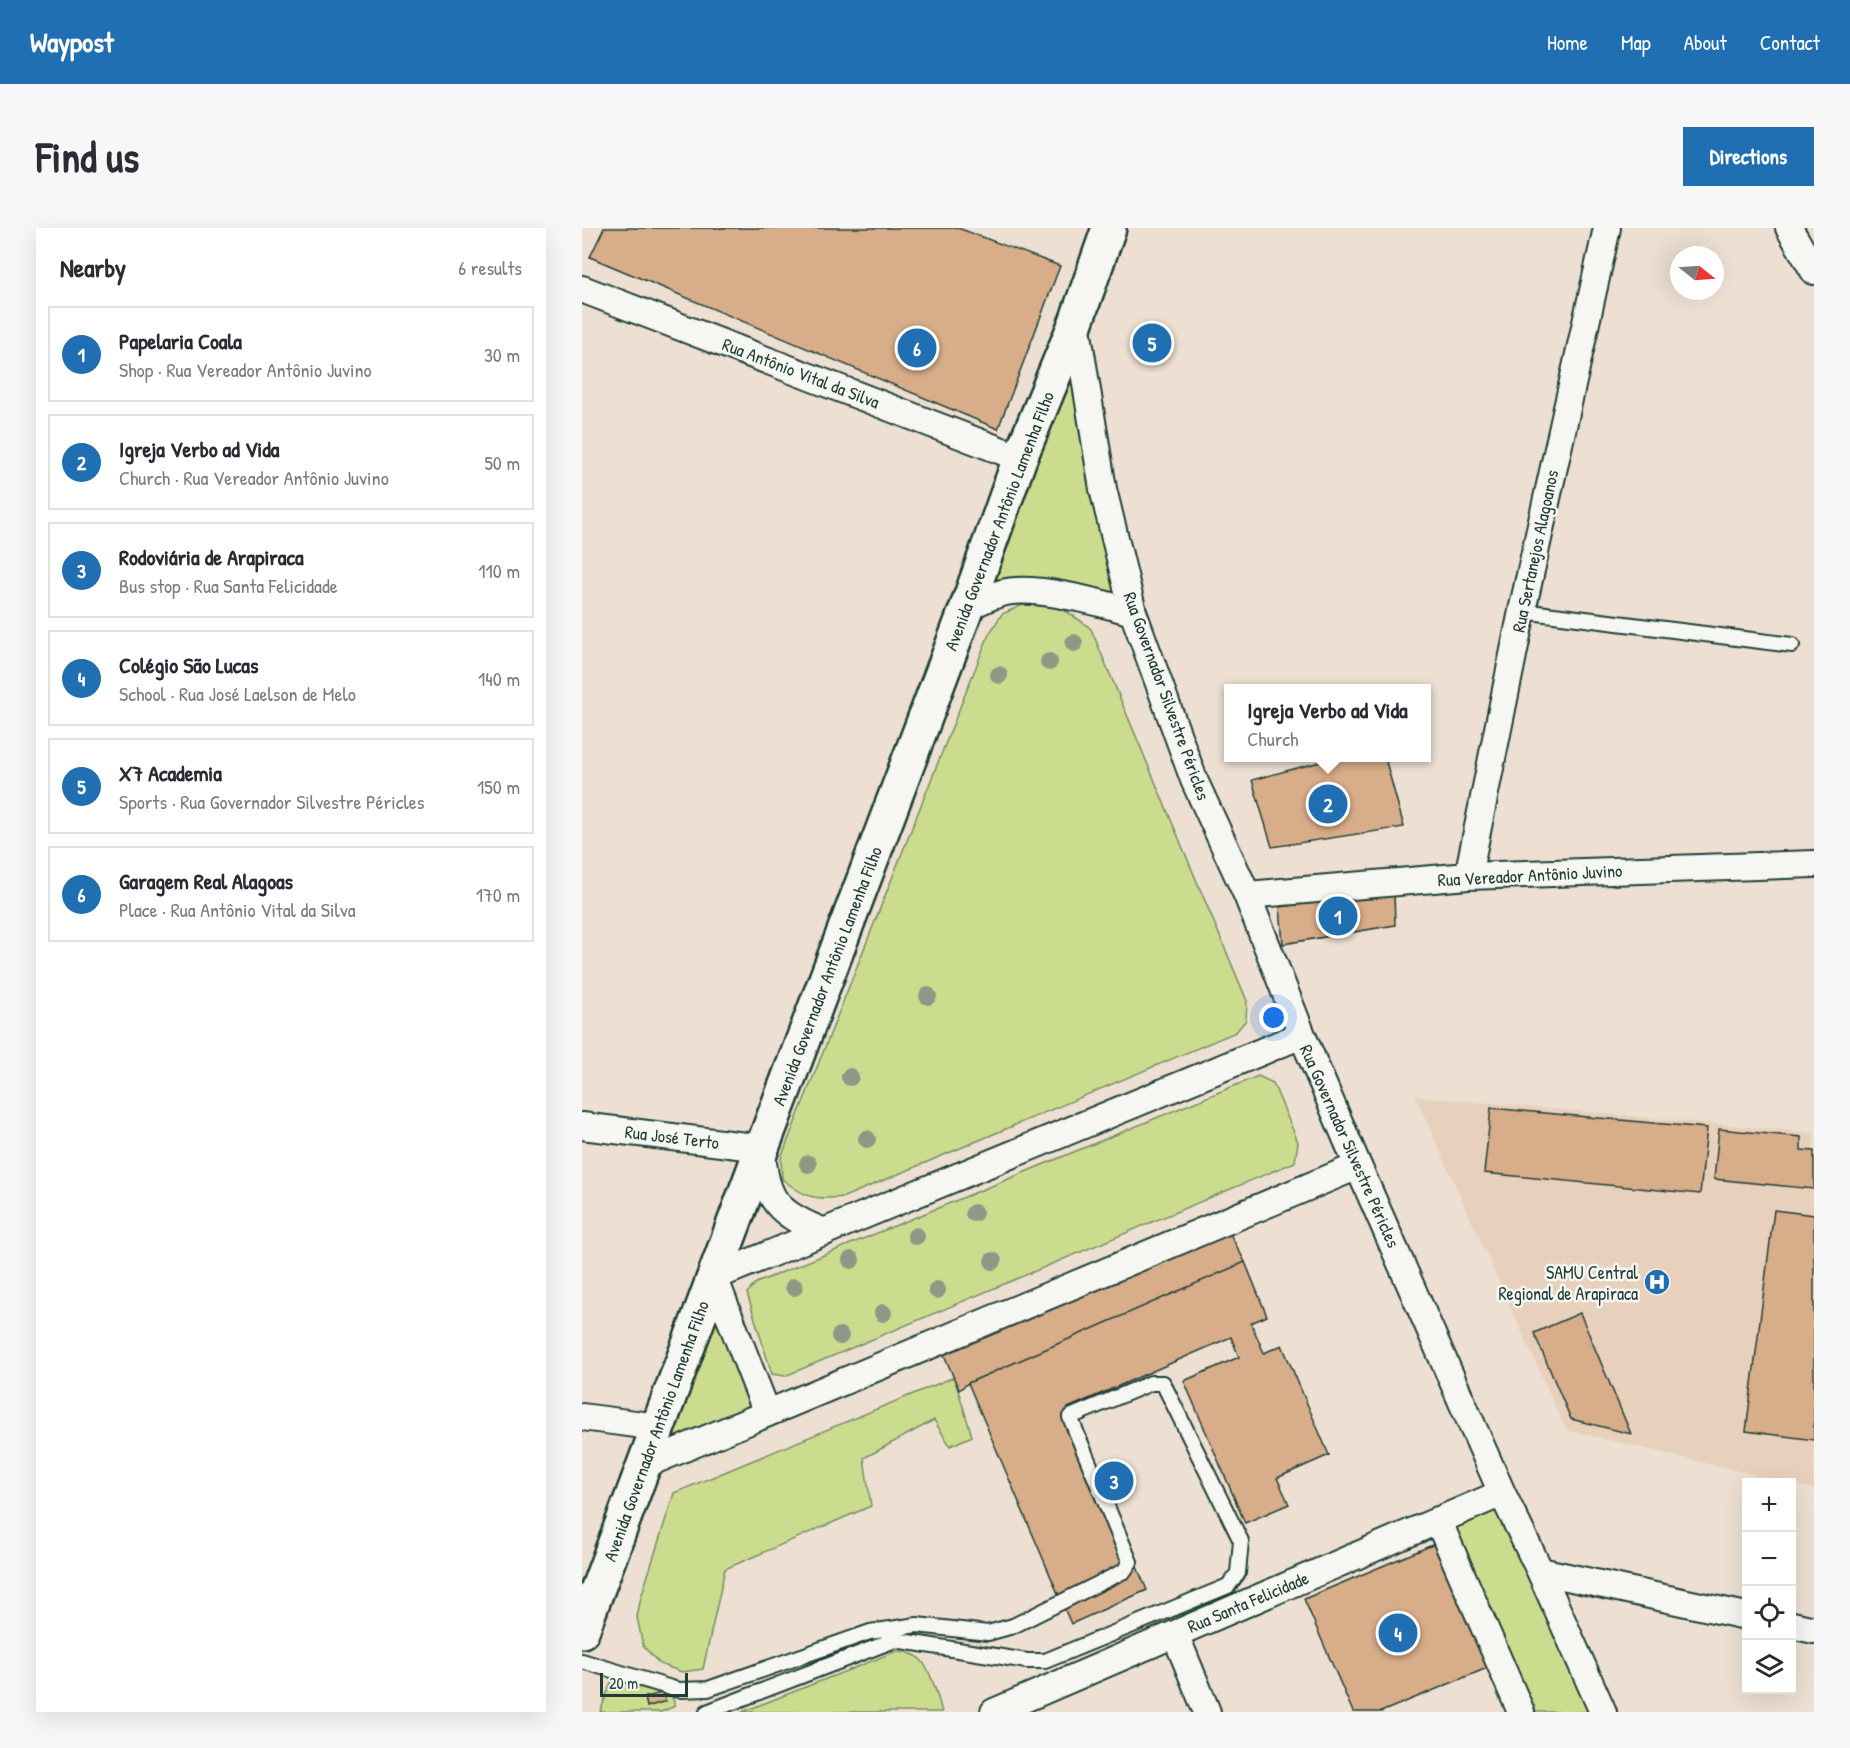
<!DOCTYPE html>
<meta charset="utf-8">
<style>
:root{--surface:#fff;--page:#f7f7f7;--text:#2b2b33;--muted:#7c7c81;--line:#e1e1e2;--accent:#1f6fb2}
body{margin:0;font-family:"Patrick Hand",sans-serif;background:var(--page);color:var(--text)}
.controls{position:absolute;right:18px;bottom:18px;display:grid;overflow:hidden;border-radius:0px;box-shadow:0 6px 24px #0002}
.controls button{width:54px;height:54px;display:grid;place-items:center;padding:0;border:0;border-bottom:2px solid var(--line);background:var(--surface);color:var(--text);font:30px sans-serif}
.compass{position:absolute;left:1088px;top:18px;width:54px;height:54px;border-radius:50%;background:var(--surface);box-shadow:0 6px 24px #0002;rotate:107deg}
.scale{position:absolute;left:18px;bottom:15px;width:88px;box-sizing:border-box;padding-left:6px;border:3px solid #1f3d34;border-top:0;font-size:16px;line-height:21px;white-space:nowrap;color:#1f3d34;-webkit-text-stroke:4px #f6f6f2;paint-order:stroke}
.you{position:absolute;left:692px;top:790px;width:21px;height:21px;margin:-15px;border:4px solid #fff;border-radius:50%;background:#1a73e8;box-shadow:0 0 0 9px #1a73e833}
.badge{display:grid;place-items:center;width:39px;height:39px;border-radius:50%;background:var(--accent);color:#fff;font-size:20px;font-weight:700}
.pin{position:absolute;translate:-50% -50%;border:3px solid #fff;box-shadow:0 2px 6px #0006}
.popup{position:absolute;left:642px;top:456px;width:207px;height:78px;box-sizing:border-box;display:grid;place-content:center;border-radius:0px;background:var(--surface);filter:drop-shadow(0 2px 4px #0005);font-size:20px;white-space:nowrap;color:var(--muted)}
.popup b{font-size:22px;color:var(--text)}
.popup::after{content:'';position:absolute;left:50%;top:100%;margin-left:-12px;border:12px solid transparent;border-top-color:var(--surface)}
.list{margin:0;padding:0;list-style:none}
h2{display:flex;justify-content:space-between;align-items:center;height:78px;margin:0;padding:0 24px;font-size:26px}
h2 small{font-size:20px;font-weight:400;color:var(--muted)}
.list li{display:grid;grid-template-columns:39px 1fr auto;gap:18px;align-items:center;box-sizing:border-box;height:96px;margin:0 12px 12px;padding:0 12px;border:2px solid var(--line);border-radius:0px}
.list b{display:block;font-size:22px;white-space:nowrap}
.list p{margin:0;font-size:20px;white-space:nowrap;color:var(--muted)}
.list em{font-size:20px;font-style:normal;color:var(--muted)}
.icon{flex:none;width:33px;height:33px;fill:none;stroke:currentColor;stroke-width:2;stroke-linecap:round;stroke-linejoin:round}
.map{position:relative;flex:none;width:1232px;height:1484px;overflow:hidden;border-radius:0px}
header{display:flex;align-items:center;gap:36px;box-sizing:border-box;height:84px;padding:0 30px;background:var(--accent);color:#fff}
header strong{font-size:28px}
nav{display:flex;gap:33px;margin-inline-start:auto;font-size:21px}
.intro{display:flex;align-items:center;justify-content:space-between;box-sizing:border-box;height:144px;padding:0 36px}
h1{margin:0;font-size:42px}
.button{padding:15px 27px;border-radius:0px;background:var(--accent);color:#fff;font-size:21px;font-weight:700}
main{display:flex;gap:36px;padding:0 36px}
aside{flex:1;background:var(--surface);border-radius:0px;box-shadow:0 6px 24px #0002}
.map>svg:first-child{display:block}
</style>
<header>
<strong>Waypost</strong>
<nav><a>Home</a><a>Map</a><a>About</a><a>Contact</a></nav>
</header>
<div class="intro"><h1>Find us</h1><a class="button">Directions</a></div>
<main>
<aside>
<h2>Nearby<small>6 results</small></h2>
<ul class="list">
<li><span class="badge">1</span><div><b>Papelaria Coala</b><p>Shop · Rua Vereador Antônio Juvino</p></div><em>30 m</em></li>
<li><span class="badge">2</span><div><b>Igreja Verbo ad Vida</b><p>Church · Rua Vereador Antônio Juvino</p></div><em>50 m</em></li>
<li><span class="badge">3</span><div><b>Rodoviária de Arapiraca</b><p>Bus stop · Rua Santa Felicidade</p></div><em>110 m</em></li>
<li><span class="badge">4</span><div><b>Colégio São Lucas</b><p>School · Rua José Laelson de Melo</p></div><em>140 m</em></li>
<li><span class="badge">5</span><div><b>X7 Academia</b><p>Sports · Rua Governador Silvestre Péricles</p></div><em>150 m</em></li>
<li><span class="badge">6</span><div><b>Garagem Real Alagoas</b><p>Place · Rua Antônio Vital da Silva</p></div><em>170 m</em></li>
</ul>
</aside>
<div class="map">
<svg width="1232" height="1484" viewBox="0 0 1232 1484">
<rect width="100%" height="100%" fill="#ede0d2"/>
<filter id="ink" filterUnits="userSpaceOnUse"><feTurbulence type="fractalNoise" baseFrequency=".0167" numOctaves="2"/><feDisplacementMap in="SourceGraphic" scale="12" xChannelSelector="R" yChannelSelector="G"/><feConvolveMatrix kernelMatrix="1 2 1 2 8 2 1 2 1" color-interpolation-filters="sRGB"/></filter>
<g filter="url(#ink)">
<path fill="#e7d1bc" d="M 833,868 L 1232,905 L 1232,1261 L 984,1202 Z"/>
<path fill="#ccdc8f" stroke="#768c62" stroke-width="1.5" d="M 494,94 L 551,384 L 447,362 L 385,379 Z
M 441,377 C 476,377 482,379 509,401 L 665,773 L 664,792 L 654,804 L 262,969 C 231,972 224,970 200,951 L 199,930 L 407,406 L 420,386 Z
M 676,848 L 691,855 L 716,914 L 713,934 L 203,1148 L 190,1146 L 165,1065 L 174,1055 Z
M 132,1049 L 185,1185 L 62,1237 Z
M 372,1149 L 390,1208 L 368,1218 L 352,1192 L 282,1230 L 289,1278 L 143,1341 L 121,1441 L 100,1444 L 78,1436 L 61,1418 L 55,1389 L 59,1369 L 92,1265 Z
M 920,1265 L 1021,1484 L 939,1484 L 856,1292 Z
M 315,1423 C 323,1424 332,1425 338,1431 C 349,1441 356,1470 360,1484 L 160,1484 Z
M 30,1452 L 90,1468 L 93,1478 L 79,1484 L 18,1484 Z"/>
<path fill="#d8ad89" stroke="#1f3d34" stroke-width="1.5" d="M 22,0 L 376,0 L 478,38 L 416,201 L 8,29 Z
M 753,530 L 803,530 L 822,599 L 690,619 L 670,552 Z
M 812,664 L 813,697 L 701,716 L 698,679 Z
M 909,880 L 1125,900 L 1118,966 L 902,945 Z
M 1137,901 L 1219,909 L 1219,922 L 1232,923 L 1232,961 L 1132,951 Z
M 1192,982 L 1232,987 L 1232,1212 L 1164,1203 Z
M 646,1002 L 663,1034 L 386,1155 L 377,1162 L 360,1122 Z
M 663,1034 L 685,1088 L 669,1095 L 682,1125 L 700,1117 L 747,1227 L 695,1250 L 707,1276 L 663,1295 L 602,1153 L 657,1129 L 649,1109 L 486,1180 L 565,1362 L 489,1396 L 386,1155 Z
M 998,1085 L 1049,1206 L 989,1191 L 952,1105 Z
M 855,1315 L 910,1438 L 799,1484 L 771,1484 L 722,1371 Z
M 80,1465 L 84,1473 L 65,1479 L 63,1469 Z"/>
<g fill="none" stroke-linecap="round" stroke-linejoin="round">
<g stroke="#1f3d34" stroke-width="18">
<path id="service" d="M 940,383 L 1210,417
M 0,1433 L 96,1462 L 126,1461 L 288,1404 L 335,1397 L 406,1405 L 431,1398 L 542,1343 L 548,1334 L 488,1189 L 569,1155 L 581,1155 L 659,1313 L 656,1345 L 646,1358 L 463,1433 L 445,1433 L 313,1412 L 125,1484"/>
</g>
<g stroke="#1f3d34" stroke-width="30">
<path id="minor" d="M 1207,0 L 1232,43
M 0,61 L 438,230
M 494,94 L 521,261 L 551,384 L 612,552 L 665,667 L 720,807 L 776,938 L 920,1265 L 958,1343 L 1021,1484
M 385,379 C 397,374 408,368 420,365 C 449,356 520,375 551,384
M 886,648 L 940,383 L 1025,0
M 665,667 L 886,648 L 1232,636
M 0,898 L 180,920 C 182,971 195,986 243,1004
M 185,1185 L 132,1049 L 720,807
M 0,1189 L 76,1199
M 62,1237 L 776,938
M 856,1292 L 939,1484
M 958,1343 L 1164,1388
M 1210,1397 L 1232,1402
M 593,1406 L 625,1484
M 412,1484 L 920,1265"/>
</g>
<g stroke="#1f3d34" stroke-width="38">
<path id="primary" d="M 0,1403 L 180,920 L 385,379 L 438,230 L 494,94 L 527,0"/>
</g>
<use href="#service" stroke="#f6f6f2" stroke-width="14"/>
<use href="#minor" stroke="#f6f6f2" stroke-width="26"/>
<use href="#primary" stroke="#f6f6f2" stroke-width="33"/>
</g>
<g fill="#8f9885">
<circle cx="492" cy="415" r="9"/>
<circle cx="467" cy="434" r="9"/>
<circle cx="417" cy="447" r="9"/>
<circle cx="346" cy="768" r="9"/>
<circle cx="268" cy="849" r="9"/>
<circle cx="285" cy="911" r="9"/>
<circle cx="226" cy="936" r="9"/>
<circle cx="392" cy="985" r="9"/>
<circle cx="334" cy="1008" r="9"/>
<circle cx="269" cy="1032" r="9"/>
<circle cx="411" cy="1033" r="9"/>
<circle cx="212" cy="1059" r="9"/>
<circle cx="355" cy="1062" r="9"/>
<circle cx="301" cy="1085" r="9"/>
<circle cx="258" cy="1108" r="9"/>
</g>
</g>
<defs>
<g id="hospital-disc" transform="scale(1.35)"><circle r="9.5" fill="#1f6fb2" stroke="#f6f6f2"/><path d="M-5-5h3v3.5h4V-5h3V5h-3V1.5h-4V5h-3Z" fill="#fff"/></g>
</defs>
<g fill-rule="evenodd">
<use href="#hospital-disc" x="1075" y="1054"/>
</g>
<g text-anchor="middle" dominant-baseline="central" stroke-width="5" stroke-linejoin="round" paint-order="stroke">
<g font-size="18" fill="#1f3d34" stroke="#f6f6f2">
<text transform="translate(219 145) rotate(21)">Rua Antônio Vital da Silva</text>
<text transform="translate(417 293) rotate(-69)">Avenida Governador Antônio Lamenha Filho</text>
<text transform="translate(953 323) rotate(-78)">Rua Sertanejos Alagoanos</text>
<text transform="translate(585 468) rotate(70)">Rua Governador Silvestre Péricles</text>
<text transform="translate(948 647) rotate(-3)">Rua Vereador Antônio Juvino</text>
<text transform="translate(245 748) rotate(-69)">Avenida Governador Antônio Lamenha Filho</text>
<text transform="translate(90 909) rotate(7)">Rua José Terto</text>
<text transform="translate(768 918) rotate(66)">Rua Governador Silvestre Péricles</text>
<text transform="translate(74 1203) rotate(-70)">Avenida Governador Antônio Lamenha Filho</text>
<text transform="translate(666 1374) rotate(-23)">Rua Santa Felicidade</text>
</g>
<g font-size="18" fill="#1f3d34" stroke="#f6f6f2" text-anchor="end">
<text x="1056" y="1044">SAMU Central<tspan x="1056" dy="21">Regional de Arapiraca</tspan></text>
</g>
</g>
</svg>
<div class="controls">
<button>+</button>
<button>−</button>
<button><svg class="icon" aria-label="locate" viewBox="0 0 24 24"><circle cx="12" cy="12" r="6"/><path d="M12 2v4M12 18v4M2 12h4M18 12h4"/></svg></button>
<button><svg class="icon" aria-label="layers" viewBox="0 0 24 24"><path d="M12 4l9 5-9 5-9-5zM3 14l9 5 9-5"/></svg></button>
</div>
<svg class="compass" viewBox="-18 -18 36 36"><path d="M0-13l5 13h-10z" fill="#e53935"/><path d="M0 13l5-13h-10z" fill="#7c7c81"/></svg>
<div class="scale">20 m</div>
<div class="you"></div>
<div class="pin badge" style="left:756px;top:688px">1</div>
<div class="pin badge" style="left:746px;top:576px">2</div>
<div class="popup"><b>Igreja Verbo ad Vida</b>Church</div>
<div class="pin badge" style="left:532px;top:1253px">3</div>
<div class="pin badge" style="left:816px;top:1405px">4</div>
<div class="pin badge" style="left:570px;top:115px">5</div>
<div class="pin badge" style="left:335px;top:120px">6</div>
</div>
</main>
